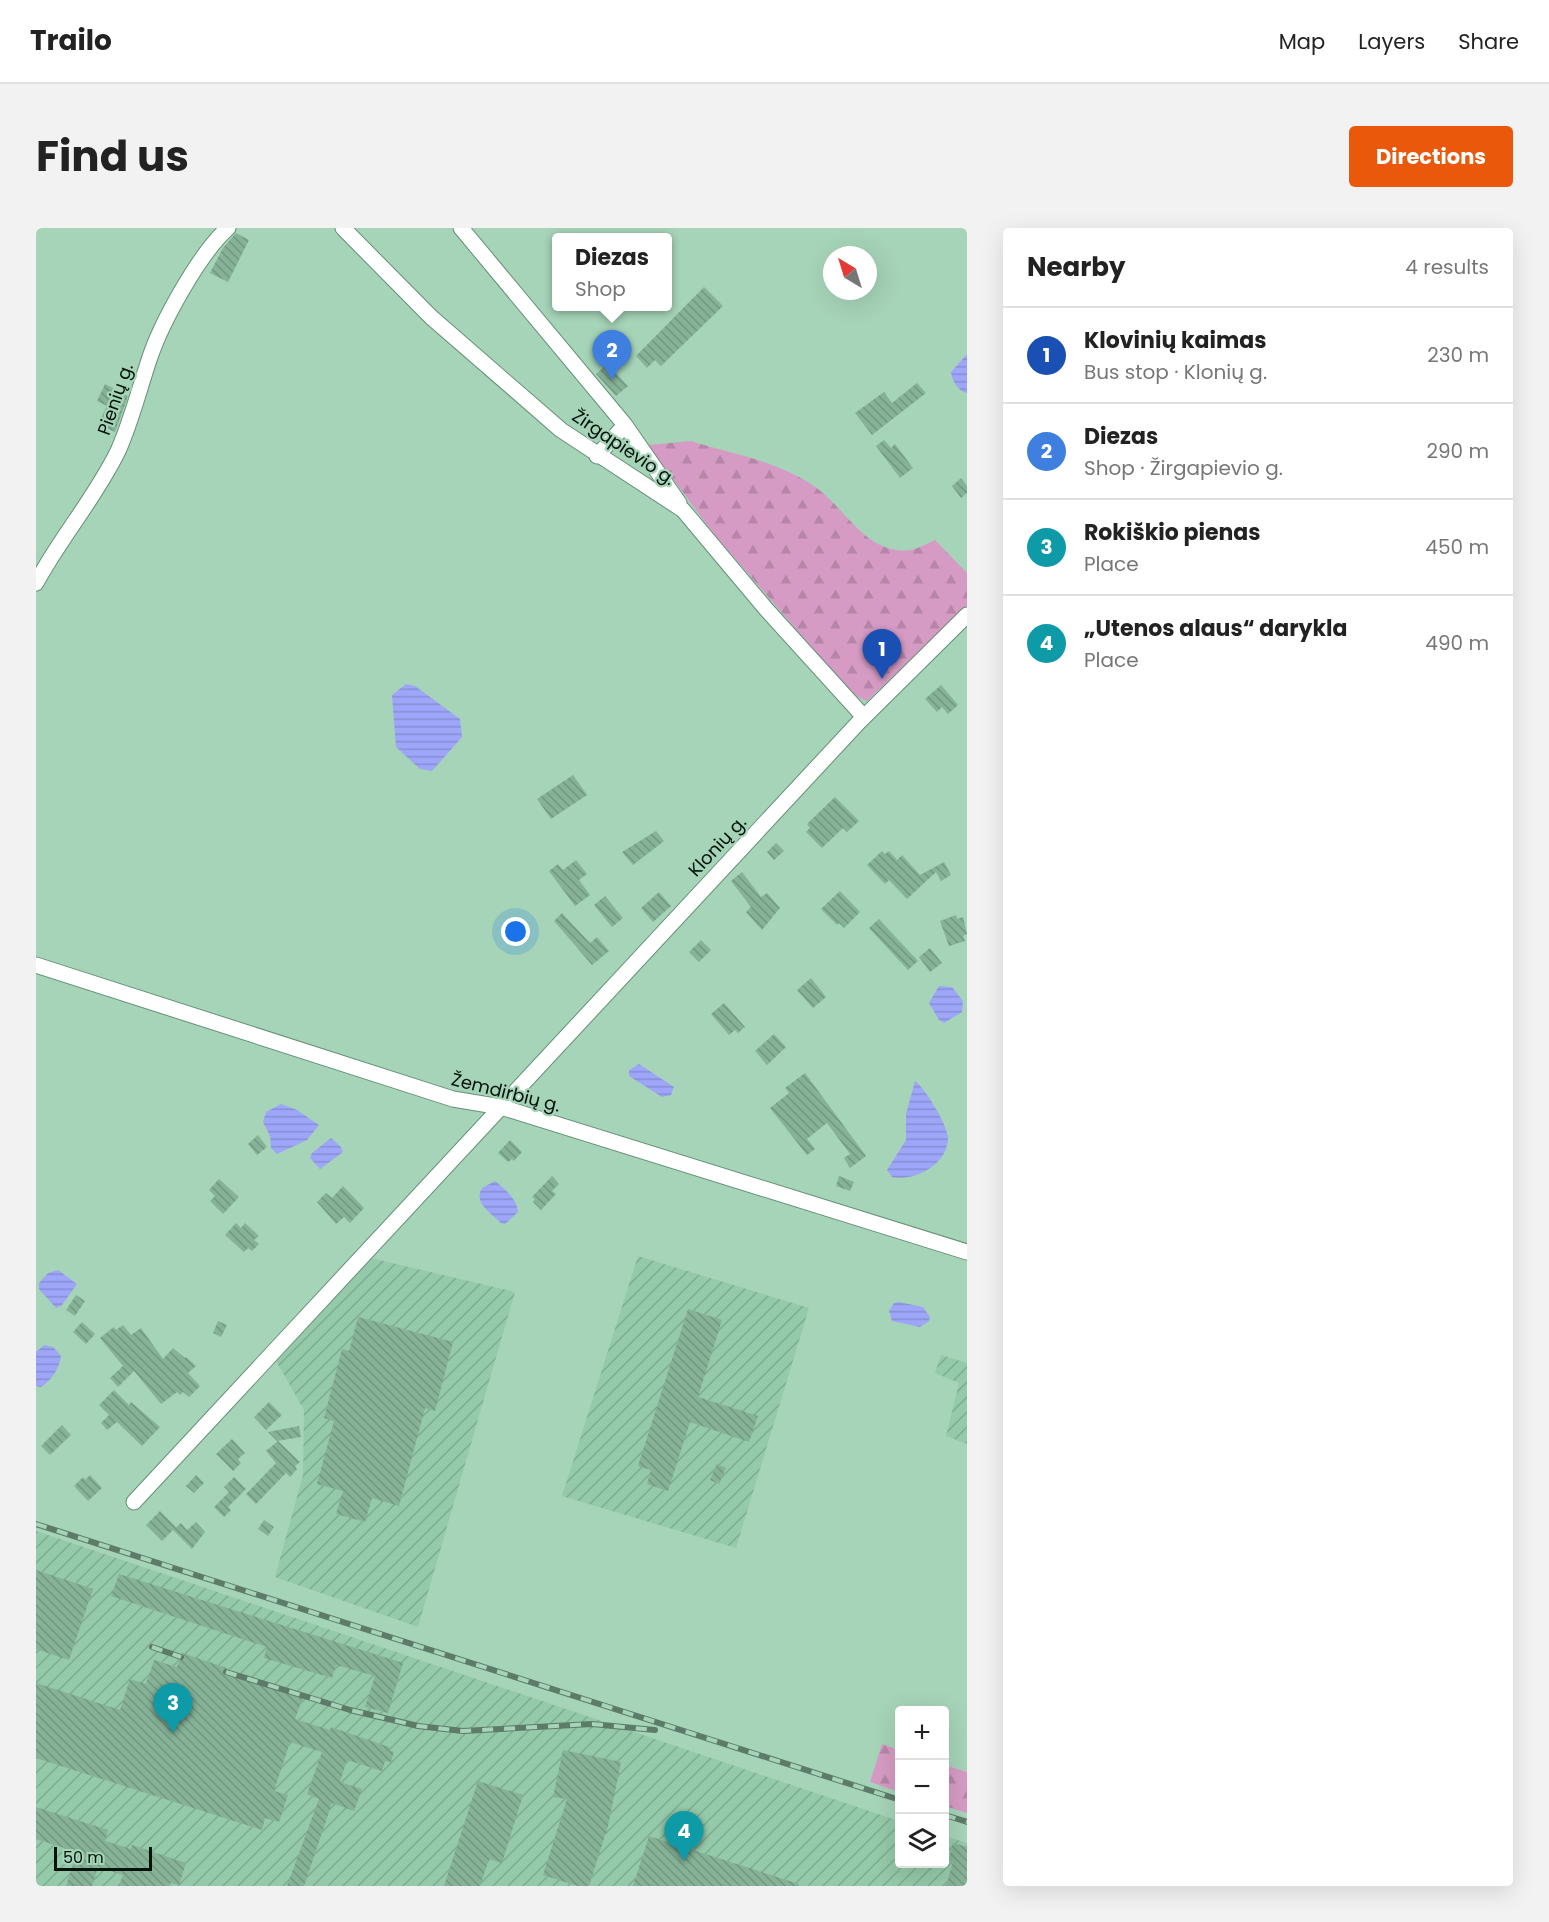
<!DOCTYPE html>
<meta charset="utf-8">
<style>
:root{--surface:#fff;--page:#f2f2f2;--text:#222;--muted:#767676;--line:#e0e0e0;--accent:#ea580c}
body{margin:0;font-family:Poppins,sans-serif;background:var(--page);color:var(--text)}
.controls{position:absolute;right:18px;bottom:18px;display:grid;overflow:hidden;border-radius:6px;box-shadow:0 6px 24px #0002}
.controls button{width:54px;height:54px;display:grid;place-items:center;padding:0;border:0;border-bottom:2px solid var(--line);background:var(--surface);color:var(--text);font:30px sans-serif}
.compass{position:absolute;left:787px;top:18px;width:54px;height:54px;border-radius:50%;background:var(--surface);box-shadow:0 6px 24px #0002;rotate:322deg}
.scale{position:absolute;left:18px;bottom:15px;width:98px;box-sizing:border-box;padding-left:6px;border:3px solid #03130a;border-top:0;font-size:16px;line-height:21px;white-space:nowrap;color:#03130a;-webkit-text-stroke:4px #a6d4b8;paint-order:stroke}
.you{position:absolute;left:480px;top:704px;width:21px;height:21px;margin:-15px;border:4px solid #fff;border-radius:50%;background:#1a73e8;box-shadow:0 0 0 9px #1a73e833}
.badge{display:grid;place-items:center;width:39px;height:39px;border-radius:50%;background:var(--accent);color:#fff;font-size:20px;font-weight:700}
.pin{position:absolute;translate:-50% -50px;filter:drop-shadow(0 2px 3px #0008)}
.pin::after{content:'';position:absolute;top:32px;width:21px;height:18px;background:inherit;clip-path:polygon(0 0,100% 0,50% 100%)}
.popup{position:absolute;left:516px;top:5px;width:120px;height:78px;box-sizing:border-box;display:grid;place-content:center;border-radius:6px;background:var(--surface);filter:drop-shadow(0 2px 4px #0005);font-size:20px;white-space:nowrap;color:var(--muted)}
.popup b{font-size:22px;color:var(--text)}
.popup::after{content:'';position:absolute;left:50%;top:100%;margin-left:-12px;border:12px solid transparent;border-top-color:var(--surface)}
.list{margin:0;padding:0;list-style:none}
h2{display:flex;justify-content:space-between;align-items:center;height:78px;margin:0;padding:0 24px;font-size:26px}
h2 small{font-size:20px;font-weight:400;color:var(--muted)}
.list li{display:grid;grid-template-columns:39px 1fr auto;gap:18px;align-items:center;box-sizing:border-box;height:96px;padding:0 24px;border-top:2px solid var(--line)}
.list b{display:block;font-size:22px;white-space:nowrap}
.list p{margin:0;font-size:20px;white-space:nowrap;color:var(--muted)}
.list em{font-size:20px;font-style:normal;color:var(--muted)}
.icon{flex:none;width:33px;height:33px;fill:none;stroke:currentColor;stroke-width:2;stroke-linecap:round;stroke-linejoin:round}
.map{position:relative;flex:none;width:931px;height:1658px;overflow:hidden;border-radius:6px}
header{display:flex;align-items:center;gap:36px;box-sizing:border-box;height:84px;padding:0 30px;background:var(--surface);border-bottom:2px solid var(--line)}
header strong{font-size:28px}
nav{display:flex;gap:33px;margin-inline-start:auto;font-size:21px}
.intro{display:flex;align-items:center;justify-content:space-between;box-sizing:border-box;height:144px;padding:0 36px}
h1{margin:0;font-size:42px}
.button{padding:15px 27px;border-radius:6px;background:var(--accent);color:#fff;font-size:21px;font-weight:700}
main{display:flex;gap:36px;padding:0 36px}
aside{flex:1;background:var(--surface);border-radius:6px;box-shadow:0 6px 24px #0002}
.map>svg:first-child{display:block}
</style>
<header>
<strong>Trailo</strong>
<nav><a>Map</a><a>Layers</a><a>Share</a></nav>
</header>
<div class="intro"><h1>Find us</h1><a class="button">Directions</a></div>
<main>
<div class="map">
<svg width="931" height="1658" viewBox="0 0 931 1658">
<defs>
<pattern id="industrial-furrows" width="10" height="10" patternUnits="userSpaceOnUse" patternTransform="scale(1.5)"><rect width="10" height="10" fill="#94c9a9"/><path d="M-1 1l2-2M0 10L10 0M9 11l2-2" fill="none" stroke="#7eac90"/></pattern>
<pattern id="forest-firs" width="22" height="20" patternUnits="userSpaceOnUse" patternTransform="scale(1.5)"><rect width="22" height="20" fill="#d69bc4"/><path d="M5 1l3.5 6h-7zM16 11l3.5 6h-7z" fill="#b685a7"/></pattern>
<pattern id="water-rules" width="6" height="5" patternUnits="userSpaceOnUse" patternTransform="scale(1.5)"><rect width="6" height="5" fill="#9da6f8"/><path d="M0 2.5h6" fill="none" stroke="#868ed3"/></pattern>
<pattern id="building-back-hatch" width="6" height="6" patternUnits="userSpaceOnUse" patternTransform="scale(1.5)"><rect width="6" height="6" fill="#86b297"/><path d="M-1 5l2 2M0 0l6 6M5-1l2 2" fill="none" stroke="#729881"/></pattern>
</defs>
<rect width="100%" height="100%" fill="#a6d4b8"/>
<path fill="url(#industrial-furrows)" d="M 602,1028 L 773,1080 L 700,1320 L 526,1268 Z
M 335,1030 L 479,1064 L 382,1399 L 239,1349 L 267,1247 L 268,1182 L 239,1131 Z
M 905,1127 L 931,1135 L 931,1216 L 910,1208 L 923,1155 L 899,1145 Z
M 0,1303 L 863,1593 L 864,1636 L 909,1636 L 909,1608 L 931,1615 L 931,1658 L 0,1658 Z"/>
<path fill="url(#forest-firs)" d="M 655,213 C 696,226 747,234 782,261 C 805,278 824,312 852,320 C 873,326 880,321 899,312 L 931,345 L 931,378 L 831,473 L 817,467 L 677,305 L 612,217 Z
M 846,1516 L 863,1522 L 863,1564 L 834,1554 Z
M 909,1537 L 931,1544 L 931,1585 L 909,1578 Z"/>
<path fill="url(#water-rules)" d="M 931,126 L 931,165 C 922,163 916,153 915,144 Z
M 370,456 L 379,458 L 424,491 L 426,509 L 396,543 L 384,541 L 360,519 L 356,467 Z
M 903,758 L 916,759 L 927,773 L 926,784 L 908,795 L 903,792 L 893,775 Z
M 603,836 L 638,859 L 635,867 L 626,869 L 593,848 L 593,842 Z
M 879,853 C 889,860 912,898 912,910 C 912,936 879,954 856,949 L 851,942 L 870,912 L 870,886 Z
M 245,876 L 261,882 L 283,897 L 271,912 L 241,926 L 235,920 L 234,908 L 227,894 L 230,884 Z
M 295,910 L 305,919 L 307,924 L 284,941 L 274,930 L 276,925 Z
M 459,953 C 469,961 481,971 482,984 L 469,996 L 465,995 C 455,985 437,975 446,960 Z
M 22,1042 L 41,1056 L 26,1077 L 20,1080 L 3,1061 L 3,1055 L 12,1045 Z
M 863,1074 L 887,1079 L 894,1089 L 893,1093 L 884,1099 L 856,1093 L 853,1083 L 858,1075 Z
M 8,1117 L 17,1119 L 25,1128 C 23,1141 16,1152 5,1159 L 0,1158 L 0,1124 Z"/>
<path fill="url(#building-back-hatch)" d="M 200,5 L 213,12 L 192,54 L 174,45 L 187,20 Z
M 668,59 L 687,78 L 625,138 L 619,132 L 611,140 L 600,128 Z
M 571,136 L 592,158 L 580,168 L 560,146 Z
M 881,155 L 890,165 L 836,207 L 819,185 L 848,164 L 856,175 Z
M 69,156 L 92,168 L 79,204 L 62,196 L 71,178 L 61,173 Z
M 848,212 L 855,220 L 859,216 L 877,240 L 864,250 L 840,218 Z
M 925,250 L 931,258 L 931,265 L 925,270 L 916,258 Z
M 905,457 L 922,477 L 912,486 L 906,479 L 901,484 L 889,471 Z
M 537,547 L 551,567 L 515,591 L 501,571 Z
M 799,569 L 823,593 L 811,604 L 807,600 L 786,620 L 770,604 L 774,600 L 771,596 Z
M 620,603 L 628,613 L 597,637 L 586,624 Z
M 740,615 L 748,623 L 738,632 L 731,624 Z
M 846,623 L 849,626 L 853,623 L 861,632 L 866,627 L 884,647 L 908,634 L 915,647 L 905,653 L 900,644 L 871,671 L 853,652 L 849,656 L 831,637 Z
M 540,632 L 551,646 L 543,652 L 554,667 L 539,678 L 513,643 L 522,636 L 527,642 Z
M 706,644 L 725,669 L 731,665 L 744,680 L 726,702 L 710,684 L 715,679 L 695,653 Z
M 804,663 L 824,684 L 808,700 L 803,695 L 801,697 L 785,681 Z
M 623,664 L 635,678 L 617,694 L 605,680 Z
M 569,668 L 587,690 L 576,699 L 558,677 Z
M 526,685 L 554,715 L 561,709 L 573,723 L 556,737 L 518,693 Z
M 920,687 L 921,691 L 927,689 L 931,706 L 927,708 L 929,713 L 913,718 L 904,693 Z
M 843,691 L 882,733 L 872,742 L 833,700 Z
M 665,712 L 675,722 L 663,734 L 653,724 Z
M 894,720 L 906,735 L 894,744 L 883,729 Z
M 775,750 L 790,769 L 777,780 L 761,762 Z
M 688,775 L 709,799 L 702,805 L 699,802 L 693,807 L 675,786 Z
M 738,806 L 750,819 L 731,837 L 719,823 Z
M 769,845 L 830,928 L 814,940 L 808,930 L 814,926 L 791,895 L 771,911 L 779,921 L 771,927 L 734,880 L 753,865 L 749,860 Z
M 222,907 L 231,919 L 221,927 L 212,916 Z
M 474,912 L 486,924 L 478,933 L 476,931 L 472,934 L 462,925 Z
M 516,948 L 523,956 L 516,963 L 520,966 L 505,982 L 497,974 L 499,971 L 496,969 Z
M 803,948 L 818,954 L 814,963 L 800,958 Z
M 183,951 L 203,969 L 187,986 L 174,973 L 179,968 L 173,962 Z
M 307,958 L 328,980 L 314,995 L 308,989 L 300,996 L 281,974 L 290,965 L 296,970 Z
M 200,995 L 205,1000 L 209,995 L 223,1008 L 218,1012 L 223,1016 L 216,1023 L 212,1020 L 208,1024 L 189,1007 Z
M 40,1067 L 49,1073 L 39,1088 L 30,1082 Z
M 652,1081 L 686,1092 L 662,1169 L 722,1188 L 713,1214 L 654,1194 L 632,1263 L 611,1256 L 615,1242 L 602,1238 Z
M 322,1089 L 417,1114 L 399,1183 L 389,1180 L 363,1278 L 336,1270 L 329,1294 L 300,1286 L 307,1263 L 281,1256 L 298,1193 L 288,1190 L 306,1121 L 313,1123 Z
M 182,1093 L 191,1097 L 185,1109 L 177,1105 Z
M 46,1094 L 59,1106 L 50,1116 L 37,1104 Z
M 87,1097 L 95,1107 L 105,1100 L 127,1131 L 137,1120 L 149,1130 L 150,1129 L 160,1138 L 152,1145 L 164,1158 L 153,1169 L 147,1164 L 144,1167 L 141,1164 L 125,1176 L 98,1143 L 82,1159 L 74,1150 L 87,1138 L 64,1110 L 78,1099 L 80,1102 Z
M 78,1162 L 93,1177 L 95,1174 L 124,1199 L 106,1218 L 81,1194 L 71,1202 L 65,1195 L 73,1187 L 63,1177 Z
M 233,1174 L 246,1187 L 230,1202 L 218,1189 Z
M 26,1197 L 35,1207 L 14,1227 L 5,1218 Z
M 263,1198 L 265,1209 L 241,1213 L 232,1204 Z
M 196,1211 L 209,1225 L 202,1231 L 205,1235 L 197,1243 L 180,1226 Z
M 242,1213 L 264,1234 L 259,1238 L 261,1241 L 254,1249 L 250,1245 L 220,1276 L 210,1266 L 240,1235 L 230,1223 Z
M 681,1236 L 690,1240 L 683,1256 L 674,1252 Z
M 54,1247 L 66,1260 L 52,1273 L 38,1258 L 47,1249 L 49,1252 Z
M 160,1247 L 168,1255 L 158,1265 L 150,1258 Z
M 198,1249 L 210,1261 L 192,1279 L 195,1282 L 188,1289 L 178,1279 L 193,1264 L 188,1259 Z
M 124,1283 L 140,1299 L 126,1313 L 110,1297 Z
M 228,1292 L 238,1299 L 232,1308 L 222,1301 Z
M 160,1294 L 169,1304 L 156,1321 L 137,1302 L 145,1295 L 151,1302 Z
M 0,1342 L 57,1361 L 33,1432 L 0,1421 Z
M 83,1346 L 367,1435 L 352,1485 L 329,1479 L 339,1448 L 300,1437 L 296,1450 L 228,1430 L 231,1419 L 75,1368 Z
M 146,1425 L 191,1440 L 190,1444 L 267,1469 L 259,1491 L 294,1502 L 295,1499 L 353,1519 L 353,1522 L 358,1524 L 355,1534 L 349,1533 L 346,1543 L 311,1532 L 304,1554 L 326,1561 L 318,1583 L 296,1575 L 268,1658 L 251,1658 L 283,1571 L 271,1566 L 286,1524 L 254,1514 L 238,1563 L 252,1567 L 243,1594 L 229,1590 L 226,1602 L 0,1530 L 0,1455 L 84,1482 L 94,1451 L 110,1456 L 118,1432 L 141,1439 Z
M 527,1522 L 585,1534 L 572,1598 L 553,1658 L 542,1658 L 507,1647 L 531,1571 L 517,1569 Z
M 442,1553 L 487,1567 L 466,1635 L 453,1631 L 444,1658 L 408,1658 Z
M 0,1579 L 72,1602 L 69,1613 L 95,1621 L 96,1617 L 150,1635 L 143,1657 L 135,1655 L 133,1658 L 83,1658 L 87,1647 L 62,1639 L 56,1658 L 30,1658 L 41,1624 L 0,1611 Z
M 613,1608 L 763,1656 L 763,1658 L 597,1658 Z
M 917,1615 L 931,1619 L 931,1658 L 910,1658 L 917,1634 L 912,1633 Z"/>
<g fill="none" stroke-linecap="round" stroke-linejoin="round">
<g stroke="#649076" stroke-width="17">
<path id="street" d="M 307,0 L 395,89 L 525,202 L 647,282 L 730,381 L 828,489
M 425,0 L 589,197 L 643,275
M 561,228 L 589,197
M 0,355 C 25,309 59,270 82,223 C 95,194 103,162 113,132 C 125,95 163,26 192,0
M 0,737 L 417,871 L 465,879 L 931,1024
M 98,1274 L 822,495 L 931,387"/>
</g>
<use href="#street" stroke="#fff" stroke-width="15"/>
<g stroke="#5c7c69" stroke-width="6">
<path id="rail" d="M 0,1296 L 864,1572
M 116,1419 L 145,1429
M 190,1444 L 314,1482 L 382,1498 L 427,1503 L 556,1496 L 619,1502
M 909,1587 L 931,1594"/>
</g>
<use href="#rail" stroke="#a6d4b8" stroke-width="4" stroke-dasharray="11" stroke-linecap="butt"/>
</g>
<g text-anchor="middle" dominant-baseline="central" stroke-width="4.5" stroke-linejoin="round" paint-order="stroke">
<g font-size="18" fill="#03130a" stroke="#a6d4b8">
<text transform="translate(79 171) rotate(-71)">Pienių g.</text>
<text transform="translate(588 219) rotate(34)">Žirgapievio g.</text>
<text transform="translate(681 618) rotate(-47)">Klonių g.</text>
<text transform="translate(470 864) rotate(14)">Žemdirbių g.</text>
</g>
</g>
</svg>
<div class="controls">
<button>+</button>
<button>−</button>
<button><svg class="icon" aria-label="layers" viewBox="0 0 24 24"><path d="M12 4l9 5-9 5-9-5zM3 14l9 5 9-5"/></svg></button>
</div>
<svg class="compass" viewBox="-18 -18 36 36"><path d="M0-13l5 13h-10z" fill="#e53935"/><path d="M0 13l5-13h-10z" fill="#767676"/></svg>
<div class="scale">50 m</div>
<div class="you"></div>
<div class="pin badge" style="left:846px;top:451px;background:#1a4fb4">1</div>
<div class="pin badge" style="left:576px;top:152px;background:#3f7fe0">2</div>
<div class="popup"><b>Diezas</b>Shop</div>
<div class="pin badge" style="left:137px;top:1505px;background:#0f9aa8">3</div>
<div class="pin badge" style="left:648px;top:1633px;background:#0f9aa8">4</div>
</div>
<aside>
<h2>Nearby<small>4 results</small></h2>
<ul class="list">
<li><span class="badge" style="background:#1a4fb4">1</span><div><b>Klovinių kaimas</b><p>Bus stop · Klonių g.</p></div><em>230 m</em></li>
<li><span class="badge" style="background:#3f7fe0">2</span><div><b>Diezas</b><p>Shop · Žirgapievio g.</p></div><em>290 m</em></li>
<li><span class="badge" style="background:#0f9aa8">3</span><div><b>Rokiškio pienas</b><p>Place</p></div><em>450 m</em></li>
<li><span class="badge" style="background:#0f9aa8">4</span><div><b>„Utenos alaus“ darykla</b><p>Place</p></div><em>490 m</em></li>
</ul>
</aside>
</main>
